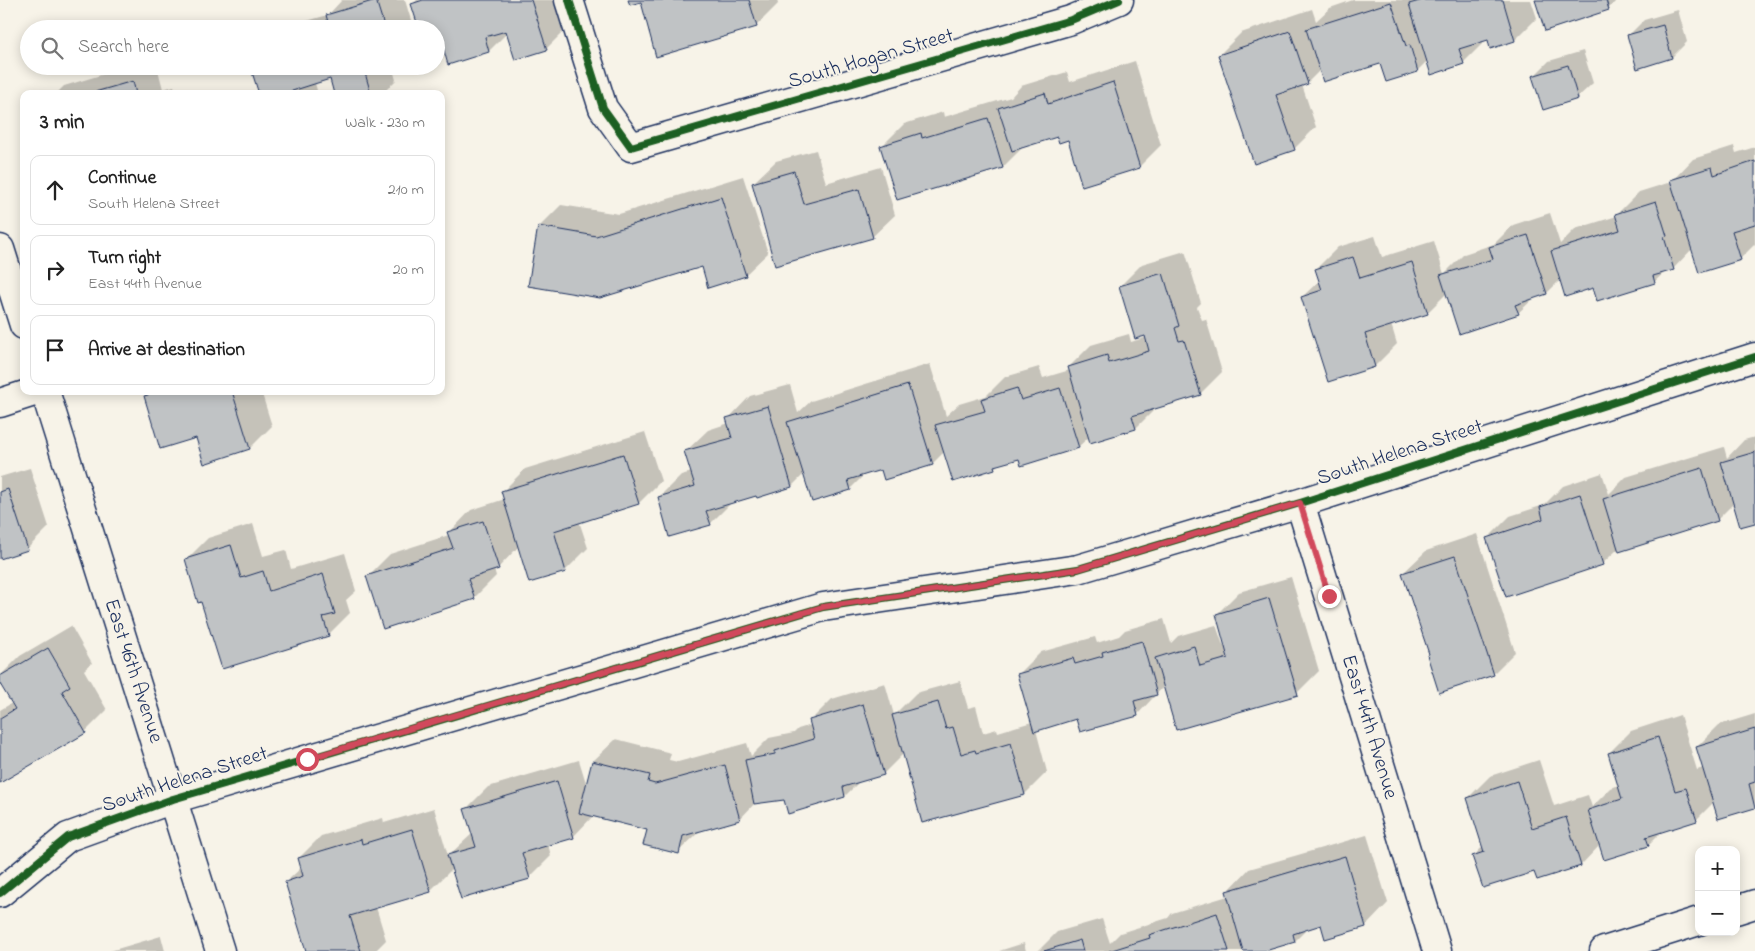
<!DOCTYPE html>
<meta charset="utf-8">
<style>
:root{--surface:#fff;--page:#f6f6f6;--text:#222;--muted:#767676;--line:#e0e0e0}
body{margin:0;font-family:"Indie Flower",sans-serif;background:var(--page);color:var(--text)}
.controls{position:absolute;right:15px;bottom:15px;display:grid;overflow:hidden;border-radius:10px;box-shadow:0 2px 12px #0003}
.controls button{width:45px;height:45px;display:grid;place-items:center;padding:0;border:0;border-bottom:1px solid var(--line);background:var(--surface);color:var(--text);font:25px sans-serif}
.stop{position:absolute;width:15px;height:15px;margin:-11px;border:4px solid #d1495b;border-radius:50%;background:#fff}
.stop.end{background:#d1495b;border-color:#fff;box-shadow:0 1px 5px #0008}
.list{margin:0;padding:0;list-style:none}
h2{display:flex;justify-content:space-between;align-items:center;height:65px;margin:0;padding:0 20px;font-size:21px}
h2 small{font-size:16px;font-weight:400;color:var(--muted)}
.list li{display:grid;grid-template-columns:32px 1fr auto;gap:15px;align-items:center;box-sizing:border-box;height:70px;margin:0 10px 10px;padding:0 10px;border:1px solid var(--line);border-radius:10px}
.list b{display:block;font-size:19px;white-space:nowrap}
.list p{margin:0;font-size:16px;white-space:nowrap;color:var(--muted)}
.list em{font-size:16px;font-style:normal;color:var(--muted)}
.icon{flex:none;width:28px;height:28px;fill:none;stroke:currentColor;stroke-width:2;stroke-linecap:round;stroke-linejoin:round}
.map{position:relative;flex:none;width:1755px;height:951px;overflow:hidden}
.search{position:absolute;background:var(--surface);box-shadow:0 2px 12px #0003;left:20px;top:20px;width:425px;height:55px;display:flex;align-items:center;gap:12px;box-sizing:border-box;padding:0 18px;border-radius:28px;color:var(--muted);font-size:19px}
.panel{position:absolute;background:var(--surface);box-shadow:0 2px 12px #0003;left:20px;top:90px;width:425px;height:305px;border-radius:10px}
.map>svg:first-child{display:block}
</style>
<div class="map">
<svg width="1755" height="951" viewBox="0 0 1755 951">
<rect width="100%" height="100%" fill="#f7f3e8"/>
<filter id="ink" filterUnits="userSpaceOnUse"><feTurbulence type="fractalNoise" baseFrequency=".02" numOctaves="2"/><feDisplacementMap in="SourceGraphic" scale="10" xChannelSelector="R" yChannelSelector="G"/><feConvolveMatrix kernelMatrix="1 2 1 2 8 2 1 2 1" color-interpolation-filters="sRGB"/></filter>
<g filter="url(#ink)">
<path fill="#0003" d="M 342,0 L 405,0 L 413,27 L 412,29 L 267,29 L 294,20 L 296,24 L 328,15 Z
M 417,0 L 560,0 L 568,27 L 546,49 L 508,32 L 489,51 L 449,63 L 436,29 L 413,4 Z
M 630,0 L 777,0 L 778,4 L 756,26 L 642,0 Z
M 1353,0 L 1531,0 L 1537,18 L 1515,40 L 1491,47 L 1488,38 L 1485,40 L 1485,41 L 1463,63 L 1428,60 L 1417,71 L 1381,62 L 1320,70 L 1307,83 L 1302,85 L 1316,127 L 1294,149 L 1219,55 L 1241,33 L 1312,9 L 1316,21 L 1330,8 Z
M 1536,0 L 1617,0 L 1608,9 Z
M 1678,10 L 1687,42 L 1672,57 L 1637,67 L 1628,36 L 1644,20 Z
M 1583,51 L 1593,83 L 1577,98 L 1534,76 L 1549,61 Z
M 1135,61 L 1161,145 L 1139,167 L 1069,138 L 1058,136 L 1023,147 L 1003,167 L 898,198 L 882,146 L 904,124 L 943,112 L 944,117 L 1011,97 L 1021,86 L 1067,72 L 1070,82 Z
M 131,66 L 157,66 L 163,89 L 174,86 L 177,94 L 56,94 L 64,86 Z
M 252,66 L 392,66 L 396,80 L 382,94 L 336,94 L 331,78 L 315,83 L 318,94 L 260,94 Z
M 1734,146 L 1736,153 L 1755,147 L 1755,244 L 1740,259 L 1692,249 L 1673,269 L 1666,271 L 1654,282 L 1594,287 L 1561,279 L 1547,293 L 1534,298 L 1518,313 L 1447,293 L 1427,313 L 1391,324 L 1397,344 L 1375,366 L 1302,297 L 1320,280 L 1316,269 L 1338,247 L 1375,236 L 1382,257 L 1434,241 L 1444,274 L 1464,254 L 1494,244 L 1513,225 L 1550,213 L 1560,244 L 1575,229 L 1617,216 L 1617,214 L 1639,192 L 1671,182 L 1693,159 Z
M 816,150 L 826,183 L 881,167 L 895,215 L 872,237 L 753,183 L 776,161 Z
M 743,176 L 768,253 L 745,275 L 539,227 L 561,205 L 619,214 Z
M 1185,251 L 1201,303 L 1197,307 L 1202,320 L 1206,319 L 1222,372 L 1200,394 L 1157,407 L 1136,428 L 1090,436 L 1078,447 L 1019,457 L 999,464 L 994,468 L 945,451 L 932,464 L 882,468 L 865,474 L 850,489 L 805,473 L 792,486 L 732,502 L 710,524 L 659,497 L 681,475 L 692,472 L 685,452 L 708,430 L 729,423 L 728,419 L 750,396 L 790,385 L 798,413 L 811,401 L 930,364 L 946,416 L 959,404 L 986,396 L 1005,377 L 1039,367 L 1043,378 L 1070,370 L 1069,367 L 1091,345 L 1129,334 L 1131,342 L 1147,337 L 1120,286 L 1142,264 Z
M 151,391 L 261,391 L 272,426 L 250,448 L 197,437 L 145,397 Z
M 645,432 L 661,481 L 639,503 L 579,521 L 588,548 L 565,571 L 519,546 L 498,568 L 494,569 L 496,576 L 474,598 L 368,576 L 390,554 L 449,535 L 449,533 L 471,510 L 505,499 L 503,491 L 525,469 Z
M 1755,437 L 1755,521 L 1734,503 L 1717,520 L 1619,548 L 1602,564 L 1488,538 L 1510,516 L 1544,505 L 1563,486 L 1602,473 L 1609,494 L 1626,477 L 1724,447 L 1727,458 L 1744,440 Z
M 30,468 L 49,527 L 27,549 L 0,557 L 0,477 Z
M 253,524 L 263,556 L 286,550 L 291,569 L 345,553 L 356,591 L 346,600 L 350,613 L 328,635 L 186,560 L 208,538 Z
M 1477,534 L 1515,652 L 1493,674 L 1430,654 L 1403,573 L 1426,551 Z
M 1291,577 L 1319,671 L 1297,693 L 1164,686 L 1137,715 L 1077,718 L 1036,730 L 1047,772 L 1025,794 L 923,822 L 904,753 L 883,774 L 860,781 L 845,796 L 789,812 L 785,799 L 756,802 L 740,819 L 701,830 L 678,852 L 649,829 L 594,815 L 573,837 L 548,844 L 551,856 L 529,878 L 453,868 L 430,891 L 376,907 L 386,940 L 375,951 L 307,951 L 286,882 L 302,867 L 299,858 L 321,836 L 383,818 L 384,823 L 434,808 L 448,856 L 473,833 L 466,809 L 488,787 L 579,760 L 587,786 L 593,761 L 616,739 L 671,753 L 669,760 L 678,762 L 747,743 L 751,756 L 769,738 L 794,733 L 798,729 L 811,725 L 810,721 L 832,699 L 885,683 L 894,715 L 916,693 L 960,681 L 968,708 L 976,706 L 983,733 L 997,729 L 998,732 L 1032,722 L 1019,674 L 1041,652 L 1095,637 L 1097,643 L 1119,636 L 1125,630 L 1164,619 L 1171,643 L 1178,636 L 1216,625 L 1223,645 L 1226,644 L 1217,614 L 1239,592 Z
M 71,626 L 92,663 L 84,670 L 107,710 L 85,732 L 0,781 L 0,710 L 12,703 L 0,681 L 0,676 L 20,656 Z
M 1755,714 L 1755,807 L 1719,818 L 1714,802 L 1696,820 L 1662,831 L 1648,845 L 1600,845 L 1581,865 L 1538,878 L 1535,870 L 1474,856 L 1483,846 L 1468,798 L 1490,776 L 1539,760 L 1554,806 L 1588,795 L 1592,807 L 1611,788 L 1619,785 L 1609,753 L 1631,731 L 1680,715 L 1697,770 L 1703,768 L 1697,747 L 1719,725 Z
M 1367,835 L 1388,903 L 1366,926 L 1326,937 L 1321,924 L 1308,928 L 1295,941 L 1260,951 L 1038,951 L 1057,932 L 1102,919 L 1110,943 L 1120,933 L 1168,918 L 1172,913 L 1228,896 L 1227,892 L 1249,869 Z
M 161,936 L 165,951 L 110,951 Z
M 1024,943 L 1026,951 L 999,951 Z"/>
<path fill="#c0c3c5" stroke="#1b2f5e" d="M 376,0 L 385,29 L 330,29 L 326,15 Z
M 423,0 L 531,0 L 547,50 L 515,60 L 506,31 L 485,37 L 489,52 L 448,65 L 443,47 L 436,49 L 436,29 L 419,29 L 411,4 Z
M 628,0 L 749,0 L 757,27 L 656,57 L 641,2 L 630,5 Z
M 1423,0 L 1503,0 L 1515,41 L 1490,49 L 1488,40 L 1459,49 L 1464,64 L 1431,75 L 1409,4 Z
M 1535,0 L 1606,0 L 1609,10 L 1545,31 Z
M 1391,2 L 1406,46 L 1410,45 L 1418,72 L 1386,82 L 1380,64 L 1323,82 L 1306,29 Z
M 1663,25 L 1672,58 L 1637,69 L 1627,35 Z
M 1290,31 L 1308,84 L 1276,95 L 1295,150 L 1254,164 L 1218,55 Z
M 1568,65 L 1578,99 L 1543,110 L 1532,76 Z
M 250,66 L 387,66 L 387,67 L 365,73 L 371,94 L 334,94 L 330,79 L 289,92 L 289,94 L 259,94 Z
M 133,81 L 136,94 L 88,94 Z
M 1113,82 L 1140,168 L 1082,186 L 1068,140 L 1059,143 L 1057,137 L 1012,151 L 998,108 L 1045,93 L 1048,104 Z
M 988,118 L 1003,168 L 897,200 L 880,146 L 921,133 L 922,138 Z
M 1755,161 L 1755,224 L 1732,231 L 1741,260 L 1699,273 L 1670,180 L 1712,167 L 1714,175 Z
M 794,171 L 804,204 L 859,189 L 873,238 L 775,266 L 752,183 Z
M 721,197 L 746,276 L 708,288 L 702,267 L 600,298 L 528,286 L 538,226 L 596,236 Z
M 1656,201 L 1667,236 L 1664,237 L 1674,270 L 1653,276 L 1655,283 L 1597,301 L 1593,288 L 1565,297 L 1551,251 L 1620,230 L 1615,214 Z
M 1528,235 L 1547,294 L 1515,305 L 1519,314 L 1459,334 L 1440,275 L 1493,259 L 1489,247 Z
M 1353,257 L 1360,278 L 1412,262 L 1428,314 L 1365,334 L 1375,367 L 1328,382 L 1301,297 L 1322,290 L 1315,269 Z
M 1163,273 L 1179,326 L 1175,328 L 1179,341 L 1184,340 L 1201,395 L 1132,416 L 1136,429 L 1090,443 L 1068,367 L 1107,355 L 1109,363 L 1149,351 L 1145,336 L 1135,339 L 1119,286 Z
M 908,385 L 933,465 L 884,480 L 881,470 L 848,480 L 851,490 L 812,502 L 787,422 Z
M 1017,388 L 1021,400 L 1060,388 L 1079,448 L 1021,466 L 1019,459 L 994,466 L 995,469 L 953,482 L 935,425 L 985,411 L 981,399 Z
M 161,391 L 232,391 L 250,449 L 204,464 L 196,438 L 160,449 L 144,396 Z
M 768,406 L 792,487 L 757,498 L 756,496 L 706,511 L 711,525 L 669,537 L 658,497 L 695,486 L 684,451 L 732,438 L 726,418 Z
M 1755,452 L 1755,523 L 1740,527 L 1721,462 Z
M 623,454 L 639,504 L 554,531 L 566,572 L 529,583 L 501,491 Z
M 1702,468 L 1718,521 L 1619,552 L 1603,499 Z
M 8,489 L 28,550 L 0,559 L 0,492 Z
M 1580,494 L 1603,565 L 1506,597 L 1486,538 L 1543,519 L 1540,507 Z
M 483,521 L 499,569 L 468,579 L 475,599 L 383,629 L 366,576 L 453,548 L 447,532 Z
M 231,545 L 241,578 L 263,571 L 269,591 L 323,574 L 335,614 L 323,617 L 329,636 L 222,669 L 201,602 L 198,603 L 185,559 Z
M 1455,556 L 1494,675 L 1439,693 L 1427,655 L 1429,654 L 1402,573 Z
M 1269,598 L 1298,695 L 1176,730 L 1155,658 L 1194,646 L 1200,666 L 1228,658 L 1216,614 Z
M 1142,641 L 1157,695 L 1134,701 L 1138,716 L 1080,732 L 1076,719 L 1034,732 L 1017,674 L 1073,658 L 1075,664 L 1103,656 L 1102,652 Z
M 48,648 L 70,686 L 62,691 L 86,733 L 0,783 L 0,718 L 15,709 L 0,684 L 0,676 Z
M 938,702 L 946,729 L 953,727 L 961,754 L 975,750 L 976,753 L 1011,743 L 1025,795 L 922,823 L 892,715 Z
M 863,704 L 884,775 L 843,787 L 845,797 L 788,814 L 784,800 L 754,804 L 745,760 L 775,754 L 775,751 L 814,739 L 809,720 Z
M 1755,729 L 1755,782 L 1749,784 L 1755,808 L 1718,819 L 1696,747 Z
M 1658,737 L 1675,791 L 1686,788 L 1697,821 L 1646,837 L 1649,846 L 1604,860 L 1588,810 L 1622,799 L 1608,753 Z
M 592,761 L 650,775 L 648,782 L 655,784 L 725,765 L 740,820 L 683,836 L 679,854 L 643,845 L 647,830 L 579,813 Z
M 557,781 L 574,838 L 522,853 L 530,879 L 461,899 L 447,855 L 476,847 L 464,809 Z
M 1517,781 L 1532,828 L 1566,817 L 1581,866 L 1537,880 L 1534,872 L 1483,888 L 1472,856 L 1484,852 L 1467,798 Z
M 412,829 L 431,892 L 350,916 L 361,951 L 306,951 L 285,882 L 303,876 L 298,858 L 361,839 L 362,844 Z
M 1345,856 L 1366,927 L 1325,939 L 1321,925 L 1293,934 L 1295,942 L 1265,951 L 1243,951 L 1226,891 Z
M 1217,913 L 1229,951 L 1109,951 L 1150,938 L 1149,935 Z
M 1080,940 L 1083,951 L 1044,951 Z"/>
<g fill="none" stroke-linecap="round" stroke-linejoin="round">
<g stroke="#1b2f5e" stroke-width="31">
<path id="street" d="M 569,0 L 603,108 L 631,147 L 1071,20 L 1119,0
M 0,249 L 24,325
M 45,391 L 220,951
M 0,403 L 37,391
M 1300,503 L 1437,951
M 0,893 L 68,837 L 173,799 L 823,607 L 1078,569 L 1300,503 L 1755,357
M 1736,910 L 1755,904
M 1604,951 L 1699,921"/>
</g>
<use href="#street" stroke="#f7f3e8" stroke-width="28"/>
<g stroke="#f7f3e8" stroke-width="11">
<path id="cycleway" d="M 569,0 L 603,108 L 631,147 L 1071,20 L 1119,0
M 0,893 L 68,837 L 173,799 L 823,607 L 1078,569 L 1300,503 L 1755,357"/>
</g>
<use href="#cycleway" stroke="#1b5e20" stroke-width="8"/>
</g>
</g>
<g fill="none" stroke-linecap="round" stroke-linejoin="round" filter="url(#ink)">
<path stroke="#d1495b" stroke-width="6" d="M 307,759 L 823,607 L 1078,569 L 1300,503 L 1329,596"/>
</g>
<g text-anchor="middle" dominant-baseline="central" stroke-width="4" stroke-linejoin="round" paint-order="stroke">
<g font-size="21" fill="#1b2f5e" stroke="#f7f3e8">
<text transform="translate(871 59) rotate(-16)">South Hogan Street</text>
<text transform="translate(1400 453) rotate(-18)">South Helena Street</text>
<text transform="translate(133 671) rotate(72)">East 46th Avenue</text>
<text transform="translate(1369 727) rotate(73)">East 44th Avenue</text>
<text transform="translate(185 780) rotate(-18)">South Helena Street</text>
</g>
</g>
</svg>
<div class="controls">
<button>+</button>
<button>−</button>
</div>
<div class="stop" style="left:307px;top:759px"></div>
<div class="stop end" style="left:1329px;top:596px"></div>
<div class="search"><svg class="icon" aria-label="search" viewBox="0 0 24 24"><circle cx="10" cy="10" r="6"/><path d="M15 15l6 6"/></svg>Search here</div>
<section class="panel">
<h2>3 min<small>Walk · 230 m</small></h2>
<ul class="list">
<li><svg class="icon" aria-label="ahead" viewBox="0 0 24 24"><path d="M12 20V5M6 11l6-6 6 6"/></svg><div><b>Continue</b><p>South Helena Street</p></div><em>210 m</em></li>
<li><svg class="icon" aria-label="right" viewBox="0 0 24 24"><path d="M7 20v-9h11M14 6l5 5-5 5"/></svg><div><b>Turn right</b><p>East 44th Avenue</p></div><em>20 m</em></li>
<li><svg class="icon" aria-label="arrive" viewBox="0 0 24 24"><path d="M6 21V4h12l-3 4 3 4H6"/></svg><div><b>Arrive at destination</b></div></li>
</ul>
</section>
</div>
